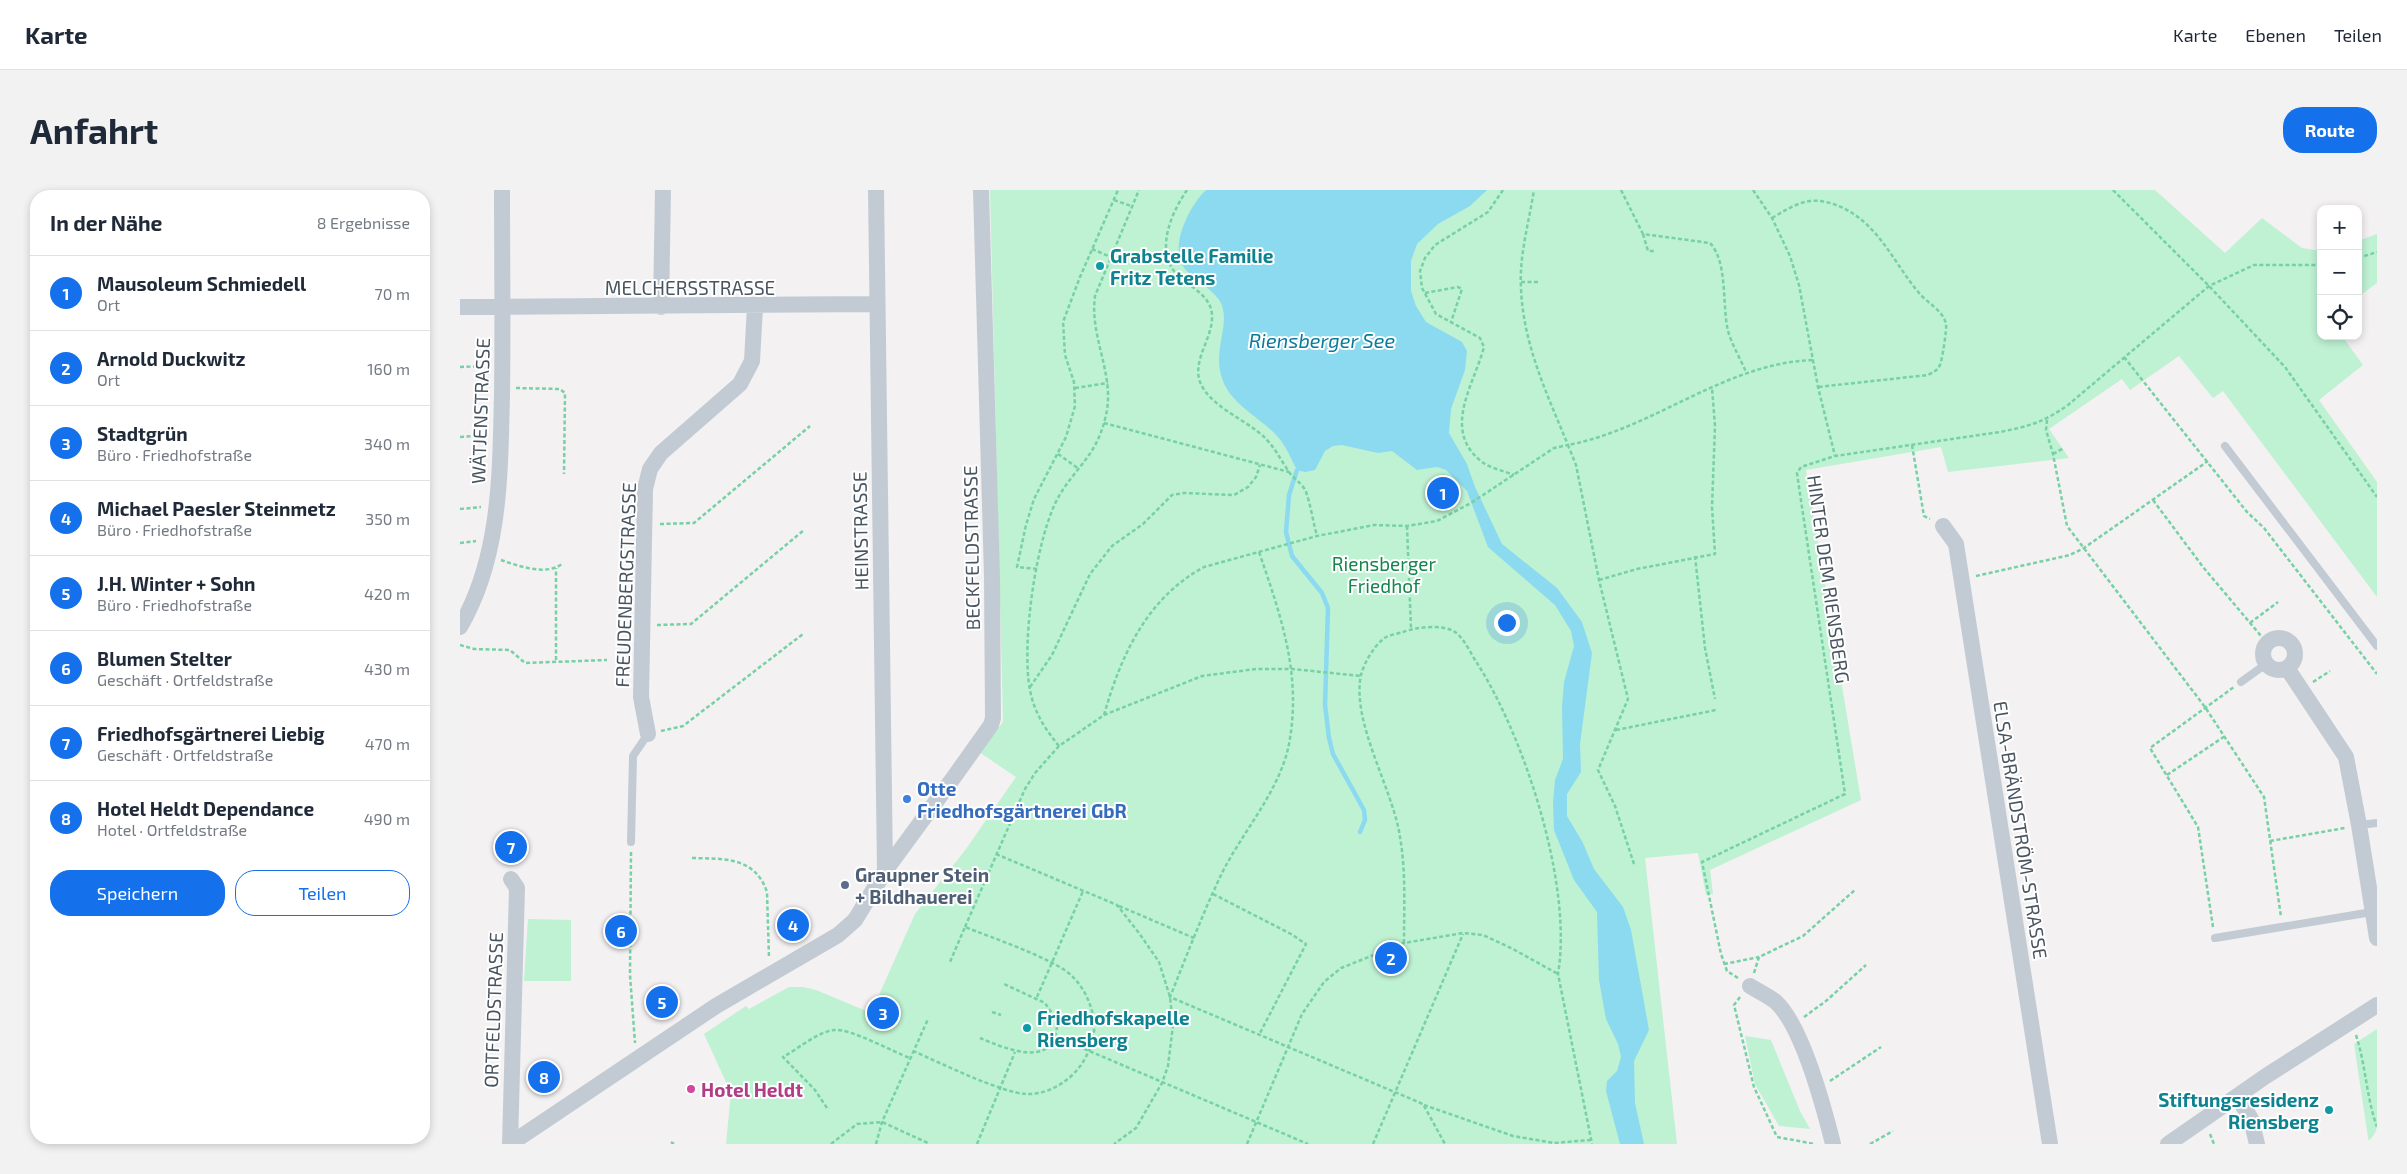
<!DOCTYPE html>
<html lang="de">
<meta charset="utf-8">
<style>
:root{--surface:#fff;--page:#f2f2f3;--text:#1f2937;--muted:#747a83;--line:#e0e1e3;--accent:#1470eb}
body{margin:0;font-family:"Exo 2",sans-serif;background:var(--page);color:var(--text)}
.controls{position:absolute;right:15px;top:15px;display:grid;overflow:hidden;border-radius:10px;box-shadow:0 2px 8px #0003}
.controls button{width:45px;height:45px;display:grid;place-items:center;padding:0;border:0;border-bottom:1px solid var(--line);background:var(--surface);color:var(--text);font:25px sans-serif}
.you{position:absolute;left:1046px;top:432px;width:18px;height:18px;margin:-12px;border:4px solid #fff;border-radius:50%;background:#1a73e8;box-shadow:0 0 0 8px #1a73e833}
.badge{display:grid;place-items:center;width:32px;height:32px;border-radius:50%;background:var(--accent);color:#fff;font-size:16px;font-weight:700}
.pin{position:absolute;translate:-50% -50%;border:2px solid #fff;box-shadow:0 1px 5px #0006}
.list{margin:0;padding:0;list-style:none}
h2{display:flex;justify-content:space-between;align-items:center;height:65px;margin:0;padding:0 20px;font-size:21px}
h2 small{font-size:16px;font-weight:400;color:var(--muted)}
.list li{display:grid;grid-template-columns:32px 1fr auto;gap:15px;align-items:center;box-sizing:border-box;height:75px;padding:0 20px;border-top:1px solid var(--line)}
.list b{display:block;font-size:19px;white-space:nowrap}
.list p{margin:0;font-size:16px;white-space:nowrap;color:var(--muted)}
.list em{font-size:16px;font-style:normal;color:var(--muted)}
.actions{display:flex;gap:10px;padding:15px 20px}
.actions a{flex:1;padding:11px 0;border:1px solid var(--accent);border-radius:20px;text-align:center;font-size:18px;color:var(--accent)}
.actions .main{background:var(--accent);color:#fff}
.icon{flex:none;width:28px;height:28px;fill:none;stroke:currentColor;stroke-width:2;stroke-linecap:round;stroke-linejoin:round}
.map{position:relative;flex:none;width:1917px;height:954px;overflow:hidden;border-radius:20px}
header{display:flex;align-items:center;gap:30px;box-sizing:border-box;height:70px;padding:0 25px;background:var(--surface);border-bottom:1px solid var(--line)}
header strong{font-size:24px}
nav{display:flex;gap:28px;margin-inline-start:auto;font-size:18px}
.intro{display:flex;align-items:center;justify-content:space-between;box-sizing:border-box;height:120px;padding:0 30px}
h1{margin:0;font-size:35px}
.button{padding:12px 22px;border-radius:20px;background:var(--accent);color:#fff;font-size:18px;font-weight:700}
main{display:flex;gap:30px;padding:0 30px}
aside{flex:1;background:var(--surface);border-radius:20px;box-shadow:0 2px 8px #0003}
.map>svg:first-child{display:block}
</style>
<header>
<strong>Karte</strong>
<nav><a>Karte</a><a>Ebenen</a><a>Teilen</a></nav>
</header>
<div class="intro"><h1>Anfahrt</h1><a class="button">Route</a></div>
<main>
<aside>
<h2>In der Nähe<small>8 Ergebnisse</small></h2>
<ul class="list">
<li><span class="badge">1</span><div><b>Mausoleum Schmiedell</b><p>Ort</p></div><em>70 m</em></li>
<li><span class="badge">2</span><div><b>Arnold Duckwitz</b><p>Ort</p></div><em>160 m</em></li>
<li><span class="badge">3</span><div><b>Stadtgrün</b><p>Büro · Friedhofstraße</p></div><em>340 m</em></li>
<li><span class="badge">4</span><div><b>Michael Paesler Steinmetz</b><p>Büro · Friedhofstraße</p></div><em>350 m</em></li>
<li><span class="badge">5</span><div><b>J.H. Winter + Sohn</b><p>Büro · Friedhofstraße</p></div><em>420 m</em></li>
<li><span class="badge">6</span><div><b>Blumen Stelter</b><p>Geschäft · Ortfeldstraße</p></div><em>430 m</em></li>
<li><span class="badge">7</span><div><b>Friedhofsgärtnerei Liebig</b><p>Geschäft · Ortfeldstraße</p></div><em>470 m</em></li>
<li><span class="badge">8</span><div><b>Hotel Heldt Dependance</b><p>Hotel · Ortfeldstraße</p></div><em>490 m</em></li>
</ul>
<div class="actions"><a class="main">Speichern</a><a>Teilen</a></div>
</aside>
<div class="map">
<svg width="1917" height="954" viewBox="0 0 1917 954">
<rect width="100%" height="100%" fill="#f3f1f1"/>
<path fill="#bff1d3" d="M 530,0 L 1695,0 L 1765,63 L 1802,28 L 1842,58 L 1861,61 L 1861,146 L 1882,146 L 1903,175 L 1859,210 L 1917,292 L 1917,407 L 1763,201 L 1753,208 L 1719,166 L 1670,200 L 1662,189 L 1589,239 L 1609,268 L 1488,282 L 1481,257 L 1346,280 L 1401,610 L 1250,680 L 1253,704 L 1246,705 L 1238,663 L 1185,668 L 1217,954 L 266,954 L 271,903 L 244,844 L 286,816 L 289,819 L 329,797 L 343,797 L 356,800 L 411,823 L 455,724 L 506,659 L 556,587 L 519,562 L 543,532 Z
M 1917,44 L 1917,93 L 1898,107 L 1898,51 Z
M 68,729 L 111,730 L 111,791 L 64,791 Z
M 1917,839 L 1917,954 L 1909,954 L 1894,854 Z
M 1285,846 L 1311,850 L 1340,921 L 1350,939 L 1319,936 L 1295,894 Z"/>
<path fill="#8cdaef" d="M 746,0 L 1027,0 L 1010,16 L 978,34 L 957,54 L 951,71 L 951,101 L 956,116 L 966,132 L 1002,152 L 1007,161 L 1005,180 L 991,219 L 989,243 L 1007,274 L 1015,297 L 1042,354 L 1097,398 L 1122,432 L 1132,463 L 1120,554 L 1121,582 L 1107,604 L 1107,626 L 1123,653 L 1134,679 L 1163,717 L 1171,740 L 1189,840 L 1174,871 L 1175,913 L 1184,954 L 1160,954 L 1146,901 L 1147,891 L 1157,881 L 1161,867 L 1158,854 L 1146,829 L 1139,790 L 1137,722 L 1114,690 L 1094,640 L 1093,612 L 1095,590 L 1103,569 L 1102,517 L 1104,492 L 1114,456 L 1111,441 L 1095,415 L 1028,357 L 1007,301 L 986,280 L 977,277 L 957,280 L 932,261 L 918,263 L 882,255 L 873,256 L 865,261 L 855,280 L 845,282 L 837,280 C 831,269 826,256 818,247 C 801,228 772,215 763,191 C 751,162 771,136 761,113 C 756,102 734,89 725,79 C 708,58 729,16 746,0 Z"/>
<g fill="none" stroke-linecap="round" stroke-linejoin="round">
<path stroke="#8cdaef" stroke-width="4.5" d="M 837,280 L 829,305 L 826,342 L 832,366 L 862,403 L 868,418 L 865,515 L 869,548 L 873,564 L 904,620 L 905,630 L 900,642"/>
<path stroke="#76d1a5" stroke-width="2.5" stroke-dasharray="4 2.5" stroke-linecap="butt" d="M 727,0 C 712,22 696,57 714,81 C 726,96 752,104 752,126 C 753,150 728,174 743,198 C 754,216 780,228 797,241 C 812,252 819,267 829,282 C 834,289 843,294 846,302 C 851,316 853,332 857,346
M 1043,0 L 1028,22 L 975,55 L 965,68 L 960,81 L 962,98 L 976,124 L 1020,148 L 1024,157 C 1014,195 981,240 1022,272 C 1030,278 1044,281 1054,285
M 1161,0 L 1183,44 L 1250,53 C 1268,72 1262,116 1268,141 C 1272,155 1281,170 1287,184
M 1293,0 L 1312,28 L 1330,66 L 1339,95 L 1358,197 L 1375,266
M 1653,0 L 1749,96 L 1825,177 L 1917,307
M 654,10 L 671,16
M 1312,28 C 1324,21 1336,13 1350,11 C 1359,10 1368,12 1376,15 C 1418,31 1432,71 1459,103 C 1467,113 1483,120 1486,134 C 1487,140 1482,170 1480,175 C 1477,181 1473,182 1468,185 L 1358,197
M 1183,44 L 1188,61 L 1194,61
M 632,59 L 651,67
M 1898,68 L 1917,62
M 1061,92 L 1079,92
M 965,103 L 998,97 L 1002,99 L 991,132
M 1664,167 L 1787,322 L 1804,338 L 1917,484
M 0,177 L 28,176
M 56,198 L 100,199 L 105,203 L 104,284
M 615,198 L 648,193
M 1587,230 L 1586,240 L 1593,264 L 1607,336 L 1745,517 L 1804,607 L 1821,727
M 644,233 L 829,282
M 0,247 L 26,245
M 1452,255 L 1464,326 L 1470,329
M 598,264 L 619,279
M 1593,264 L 1604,258
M 1693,310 L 1743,377 L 1807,453
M 0,319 L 21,317
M 200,334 L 234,333 L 350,236
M 947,336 L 951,439
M 0,353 L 16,351
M 799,362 C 821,426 842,485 829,554 C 820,600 784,640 763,681 C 743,722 727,765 710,807 L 963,914 L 985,954
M 1235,366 L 1245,458 L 1255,509
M 41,370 C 58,376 86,386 102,374
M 577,379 L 557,377 L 566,335 L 574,309 L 606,247 L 615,216 L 614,192 L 605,165 L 603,132 L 620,87 L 658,0
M 1516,386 L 1610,365 L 1624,358 L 1748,271
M 1139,390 L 1177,379 L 1255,364 L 1252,317 L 1255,236 L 1252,198
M 1790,433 L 1818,412
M 197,435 L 231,434 L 344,340
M 0,455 L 14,459 L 50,460 L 65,473 L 147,470
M 96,470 L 96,378
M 1853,492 L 1870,481
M 570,497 L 592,465 L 630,384 L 652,356 L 683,334 L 712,305 L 724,303 L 774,305 L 788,297 L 796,287 L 800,275
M 644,525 C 661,465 687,408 744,377 L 857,346 L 914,335 L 947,336 L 977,331 L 1011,313 L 1094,258 L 1108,255 C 1087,204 1063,154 1061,98 C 1059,66 1069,32 1074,0
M 1156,540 L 1256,520
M 201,541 L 223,536 L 343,444
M 599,556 C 585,539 574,522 570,500 C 561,454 576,346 599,306 C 616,277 636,266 645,229 C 657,187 629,148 635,106 L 679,0
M 1707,585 L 1765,546
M 1810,651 L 1885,638
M 171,662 L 170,785 L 175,853
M 536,664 L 657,715 L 679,743 L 699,772 L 710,807 L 713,835 L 708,876 L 702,893 L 676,938 L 654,954
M 232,668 C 263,669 295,666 307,702 L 309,768
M 1174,674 L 1155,616 L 1138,580 L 1168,509 L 1139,390 L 1116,275 L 1108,255 C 1193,239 1265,173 1353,170
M 753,704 L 831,744 L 846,754 L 799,845
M 659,716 L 734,748
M 505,737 L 565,599 L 575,583 L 599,556 L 644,525 L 742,486 L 796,479 L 832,479 L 901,486
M 1753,737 L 1738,637 L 1690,558 L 1774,497
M 944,753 C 944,718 946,681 940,647 C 933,599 891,532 901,485 C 904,473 913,458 922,450 C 927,445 937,444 943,442 C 956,437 983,434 995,442 C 1004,448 1011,464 1017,473 C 1065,548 1113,696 1098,784 L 1132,954
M 1264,774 L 1299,767
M 1294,783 L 1299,767 L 1343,746 L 1396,699
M 1278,788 L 1267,781 L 1261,764 L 1242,672 L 1385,604 L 1340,304 L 1337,283 L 1341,277 L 1375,266 L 1540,242 C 1570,236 1584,232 1608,215 L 1749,96 L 1794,75 L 1861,75
M 577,807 L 623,701
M 1280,807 L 1274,815 L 1294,897 L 1317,947 L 1355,954
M 532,822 L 541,825
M 1344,827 L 1366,811 L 1406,775
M 1896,845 C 1906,876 1906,906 1917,937
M 594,846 L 848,954
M 520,848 C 546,859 598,881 597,831 L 585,813 L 544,794
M 453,861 C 481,873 539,902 566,904 C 587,905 609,892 621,875 C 631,860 637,843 633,825 C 629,809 623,797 612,786 C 595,769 530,747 505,737 L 490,772
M 1370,891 L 1421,857
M 964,915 L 1053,946 L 1094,953 L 1131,950
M 367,918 L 355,900 L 323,867 C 338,859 357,842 374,840 C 390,838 433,862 450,868
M 1750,944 L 1754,954
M 211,952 L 214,954
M 371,954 L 397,934 L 422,932 L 470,954
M 416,954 L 422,932 L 468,829
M 517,954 L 555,862
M 787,954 L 842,824 L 864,792 L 881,778 L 944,753 L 1003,743 L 1023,745 L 1053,759 L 1098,784
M 913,954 L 1003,744
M 1410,954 L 1433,941"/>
<path stroke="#c2cbd3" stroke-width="8" d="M 1765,256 L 1917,456
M 1781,492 L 1806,474
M 1899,635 L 1917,633
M 171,652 L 173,566 L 188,544
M 1755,748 L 1912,722"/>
<path stroke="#c2cbd3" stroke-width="16" d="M 416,0 L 425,681
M 0,117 L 417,114
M 201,117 L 203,0
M 1483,336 L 1496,354 L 1590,954
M 0,437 C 41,367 40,283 42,205 C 43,136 42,68 42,0
M1803 464a16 16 0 1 1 32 0a16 16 0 1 1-32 0Z
M 1827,478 L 1886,567 L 1899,635 L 1917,748
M 188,544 L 181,507 L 185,299 L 190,279 L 201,263 L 280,194 L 292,171 L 295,117
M 1290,796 C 1298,801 1309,806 1316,812 C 1343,837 1364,918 1373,954
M 1777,906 L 1791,929 L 1797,954
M 50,954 L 256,816 L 378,745 L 395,730 L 425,681 L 494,587 L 531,535 L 533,528 L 532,387 L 521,0
M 50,954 L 57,698 L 51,689
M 1708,954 L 1806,886 L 1917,815"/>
</g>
<g fill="#0f9aa8" stroke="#fff" stroke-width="2">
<circle cx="640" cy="76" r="5"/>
<circle cx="567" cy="838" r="5"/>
<circle cx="1869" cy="920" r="5"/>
</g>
<circle fill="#3f7fe0" stroke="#fff" stroke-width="2" cx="447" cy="609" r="5"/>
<circle fill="#5c6f8a" stroke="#fff" stroke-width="2" cx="385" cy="695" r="5"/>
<circle fill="#d1479c" stroke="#fff" stroke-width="2" cx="231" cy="899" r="5"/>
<g text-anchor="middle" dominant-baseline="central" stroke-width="4" stroke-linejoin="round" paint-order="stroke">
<g font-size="19" font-weight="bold" fill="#0d838f" stroke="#fff" text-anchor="start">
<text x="650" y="65">Grabstelle Familie<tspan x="650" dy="22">Fritz Tetens</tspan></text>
<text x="577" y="827">Friedhofskapelle<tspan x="577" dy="22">Riensberg</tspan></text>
<text x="1859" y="909" text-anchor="end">Stiftungsresidenz<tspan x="1859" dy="22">Riensberg</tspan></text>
</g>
<g font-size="19" fill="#48545f" stroke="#fff">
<text x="230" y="97">MELCHERSSTRASSE</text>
<text transform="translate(20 221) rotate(-88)">WÄTJENSTRASSE</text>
<text transform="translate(400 341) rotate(-91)">HEINSTRASSE</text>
<text transform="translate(511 358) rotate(-91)">BECKFELDSTRASSE</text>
<text transform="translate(1369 389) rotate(82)">HINTER DEM RIENSBERG</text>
<text transform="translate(165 395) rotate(-88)">FREUDENBERGSTRASSE</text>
<text transform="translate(1561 640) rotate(81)">ELSA-BRÄNDSTRÖM-STRASSE</text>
<text transform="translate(33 820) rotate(-88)">ORTFELDSTRASSE</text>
</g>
<g font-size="19" fill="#15854e" stroke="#fff">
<text x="924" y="373">Riensberger<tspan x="924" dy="22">Friedhof</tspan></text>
</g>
<g font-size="19" font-weight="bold" fill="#366cbe" stroke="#fff" text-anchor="start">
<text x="457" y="598">Otte<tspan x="457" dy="22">Friedhofsgärtnerei GbR</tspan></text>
</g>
<g font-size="19" font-weight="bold" fill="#4e5e75" stroke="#fff" text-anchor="start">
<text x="395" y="684">Graupner Stein<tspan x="395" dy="22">+ Bildhauerei</tspan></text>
</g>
<g font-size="19" font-weight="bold" fill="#b23c85" stroke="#fff" text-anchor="start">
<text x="241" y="899">Hotel Heldt</text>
</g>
<g font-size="20" font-style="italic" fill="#097b9a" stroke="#fff">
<text x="862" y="150">Riensberger See</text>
</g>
</g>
</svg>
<div class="controls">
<button>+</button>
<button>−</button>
<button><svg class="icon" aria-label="locate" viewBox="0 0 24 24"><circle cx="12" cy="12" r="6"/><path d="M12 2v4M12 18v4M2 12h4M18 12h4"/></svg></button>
</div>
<div class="you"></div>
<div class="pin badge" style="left:983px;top:303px">1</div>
<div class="pin badge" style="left:931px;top:768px">2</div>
<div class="pin badge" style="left:423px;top:823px">3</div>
<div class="pin badge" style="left:333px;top:735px">4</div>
<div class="pin badge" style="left:202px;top:812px">5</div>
<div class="pin badge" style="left:161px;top:741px">6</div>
<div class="pin badge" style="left:51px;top:657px">7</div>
<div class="pin badge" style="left:84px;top:887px">8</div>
</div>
</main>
